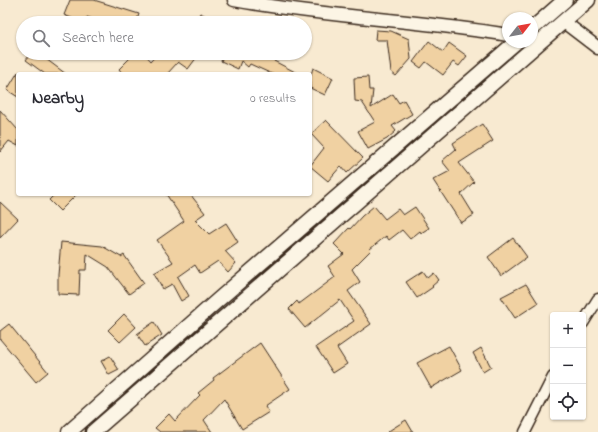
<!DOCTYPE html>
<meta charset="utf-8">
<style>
:root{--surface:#fff;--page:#f2f2f3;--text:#2b2b33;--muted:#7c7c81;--line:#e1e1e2}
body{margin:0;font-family:"Indie Flower",sans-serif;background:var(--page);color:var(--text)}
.controls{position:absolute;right:12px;bottom:12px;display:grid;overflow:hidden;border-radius:4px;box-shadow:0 1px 3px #0004}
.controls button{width:36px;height:36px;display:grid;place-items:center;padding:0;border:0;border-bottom:1px solid var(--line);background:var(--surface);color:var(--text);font:20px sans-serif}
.compass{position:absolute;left:502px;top:12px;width:36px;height:36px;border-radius:50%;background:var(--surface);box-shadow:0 1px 3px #0004;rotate:59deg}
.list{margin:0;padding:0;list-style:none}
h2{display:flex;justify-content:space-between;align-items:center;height:52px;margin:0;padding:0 16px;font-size:17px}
h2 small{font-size:13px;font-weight:400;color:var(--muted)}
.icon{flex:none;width:22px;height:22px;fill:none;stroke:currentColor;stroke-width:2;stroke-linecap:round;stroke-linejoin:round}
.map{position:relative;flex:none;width:598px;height:432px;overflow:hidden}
.search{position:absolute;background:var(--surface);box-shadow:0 1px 3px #0004;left:16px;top:16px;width:296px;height:44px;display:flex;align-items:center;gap:10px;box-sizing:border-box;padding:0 14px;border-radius:22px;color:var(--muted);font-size:15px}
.panel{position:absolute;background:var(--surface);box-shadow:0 1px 3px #0004;left:16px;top:72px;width:296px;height:124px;border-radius:4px}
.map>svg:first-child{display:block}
</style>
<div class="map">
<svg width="598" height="432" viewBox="0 0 598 432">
<rect width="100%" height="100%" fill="#f8ead1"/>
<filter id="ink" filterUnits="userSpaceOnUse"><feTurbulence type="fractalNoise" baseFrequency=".025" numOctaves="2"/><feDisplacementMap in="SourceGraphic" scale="8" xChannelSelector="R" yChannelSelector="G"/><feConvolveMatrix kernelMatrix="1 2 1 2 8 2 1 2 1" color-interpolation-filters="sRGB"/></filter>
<g filter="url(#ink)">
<path fill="#f0d1a2" stroke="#3b2a1e" d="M 70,0 L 94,0 L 139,14 L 136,23 L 106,23 L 87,17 L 84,23 L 64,15 Z
M 200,13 L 220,23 L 195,23 Z
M 376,30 L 391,31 L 409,39 L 411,59 L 396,76 L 391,72 L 387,40 L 375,40 Z
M 429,41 L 443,52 L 449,43 L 467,56 L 459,66 L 453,62 L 443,75 L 426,62 L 421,68 L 413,62 Z
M 31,53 L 38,53 L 66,74 L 45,74 L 26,60 Z
M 135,53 L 144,53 L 151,61 L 158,53 L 172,53 L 178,58 L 182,53 L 200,53 L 188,69 L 178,62 L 167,74 L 123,74 L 119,69 Z
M 225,53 L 277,53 L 274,61 L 299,74 L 272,74 L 250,64 L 248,67 L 241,61 L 238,69 L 221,61 Z
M 313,68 L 333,78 L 325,95 L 310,88 L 310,78 Z
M 18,72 L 18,97 L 7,90 Z
M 368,77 L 369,90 L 373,90 L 371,108 L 393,94 L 399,103 L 404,100 L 412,114 L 392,126 L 396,131 L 387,139 L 368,149 L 358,131 L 375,122 L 362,102 L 355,101 L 354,78 Z
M 0,110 L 18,130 L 18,146 L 9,141 L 0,152 Z
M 326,120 L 363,158 L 347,173 L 341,166 L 328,181 L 310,166 L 324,148 L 311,134 Z
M 482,124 L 493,141 L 459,163 L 474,182 L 461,194 L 474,215 L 461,223 L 433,180 L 450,171 L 442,161 L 456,149 L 453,143 Z
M 55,194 L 77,194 L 60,211 L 49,200 Z
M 166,194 L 190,194 L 205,213 L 195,220 L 209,234 L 226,223 L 238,242 L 225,251 L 236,263 L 228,272 L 218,261 L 200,273 L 195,265 L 178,277 L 189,296 L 181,301 L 172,284 L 163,289 L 154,273 L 173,262 L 157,240 L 184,221 Z
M 0,202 L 18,219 L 0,238 Z
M 374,206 L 385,219 L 398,209 L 403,215 L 415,207 L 429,228 L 421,233 L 420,231 L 410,239 L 402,230 L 389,240 L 386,236 L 370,249 L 371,250 L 352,269 L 360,282 L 348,291 L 371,324 L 337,348 L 347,364 L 333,373 L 316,347 L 354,321 L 340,300 L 305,328 L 289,309 L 297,301 L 299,304 L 335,277 L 328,266 L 344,254 L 334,244 L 349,228 L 350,229 L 362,216 Z
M 513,238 L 527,257 L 501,276 L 488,257 Z
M 61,242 L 102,246 L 121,257 L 124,255 L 144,283 L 129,294 L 108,267 L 87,254 L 86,270 L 80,270 L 79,295 L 58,294 L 58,275 Z
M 423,271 L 428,278 L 434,273 L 439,280 L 432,286 L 433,287 L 417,298 L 406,282 Z
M 526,284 L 538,303 L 515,318 L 501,297 Z
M 124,314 L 136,327 L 120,342 L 108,330 Z
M 154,322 L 162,335 L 145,346 L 137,334 Z
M 9,324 L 48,372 L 36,382 L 0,339 L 0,331 Z
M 260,343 L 290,389 L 265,406 L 269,412 L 242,429 L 224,399 L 204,420 L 212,432 L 160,432 L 155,428 L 169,414 L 175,421 L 200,395 L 198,393 L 214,380 L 213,378 Z
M 449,346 L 462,370 L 431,388 L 417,363 Z
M 481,348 L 491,367 L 483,372 L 473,353 Z
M 110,356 L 119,370 L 109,375 L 101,361 Z
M 406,420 L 413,432 L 387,432 Z"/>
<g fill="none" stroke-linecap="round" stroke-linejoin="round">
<g stroke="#3b2a1e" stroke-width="13">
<path id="minor" d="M 583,323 L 598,299
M 525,432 L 553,377"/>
</g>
<g stroke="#3b2a1e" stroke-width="15">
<path id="tertiary" d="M 234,0 C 325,17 417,20 508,35
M 564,22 L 598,48"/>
</g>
<g stroke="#3b2a1e" stroke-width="17">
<path id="secondary" d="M 532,29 L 565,0
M 69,432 L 218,300 L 516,42
M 93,432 L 588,0"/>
</g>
<use href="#minor" stroke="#fcf5e5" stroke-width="10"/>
<use href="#tertiary" stroke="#fcf5e5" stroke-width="12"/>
<use href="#secondary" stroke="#fcf5e5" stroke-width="14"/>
</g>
</g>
</svg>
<div class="controls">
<button>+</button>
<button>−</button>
<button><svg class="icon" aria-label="locate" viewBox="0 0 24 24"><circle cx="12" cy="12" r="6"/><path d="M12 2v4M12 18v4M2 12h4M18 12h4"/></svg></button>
</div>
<svg class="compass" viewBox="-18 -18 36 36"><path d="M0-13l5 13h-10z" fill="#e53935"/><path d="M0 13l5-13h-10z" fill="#7c7c81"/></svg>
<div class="search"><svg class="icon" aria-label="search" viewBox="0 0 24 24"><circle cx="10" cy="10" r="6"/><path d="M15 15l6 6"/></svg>Search here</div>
<section class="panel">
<h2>Nearby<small>0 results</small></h2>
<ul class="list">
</ul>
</section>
</div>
